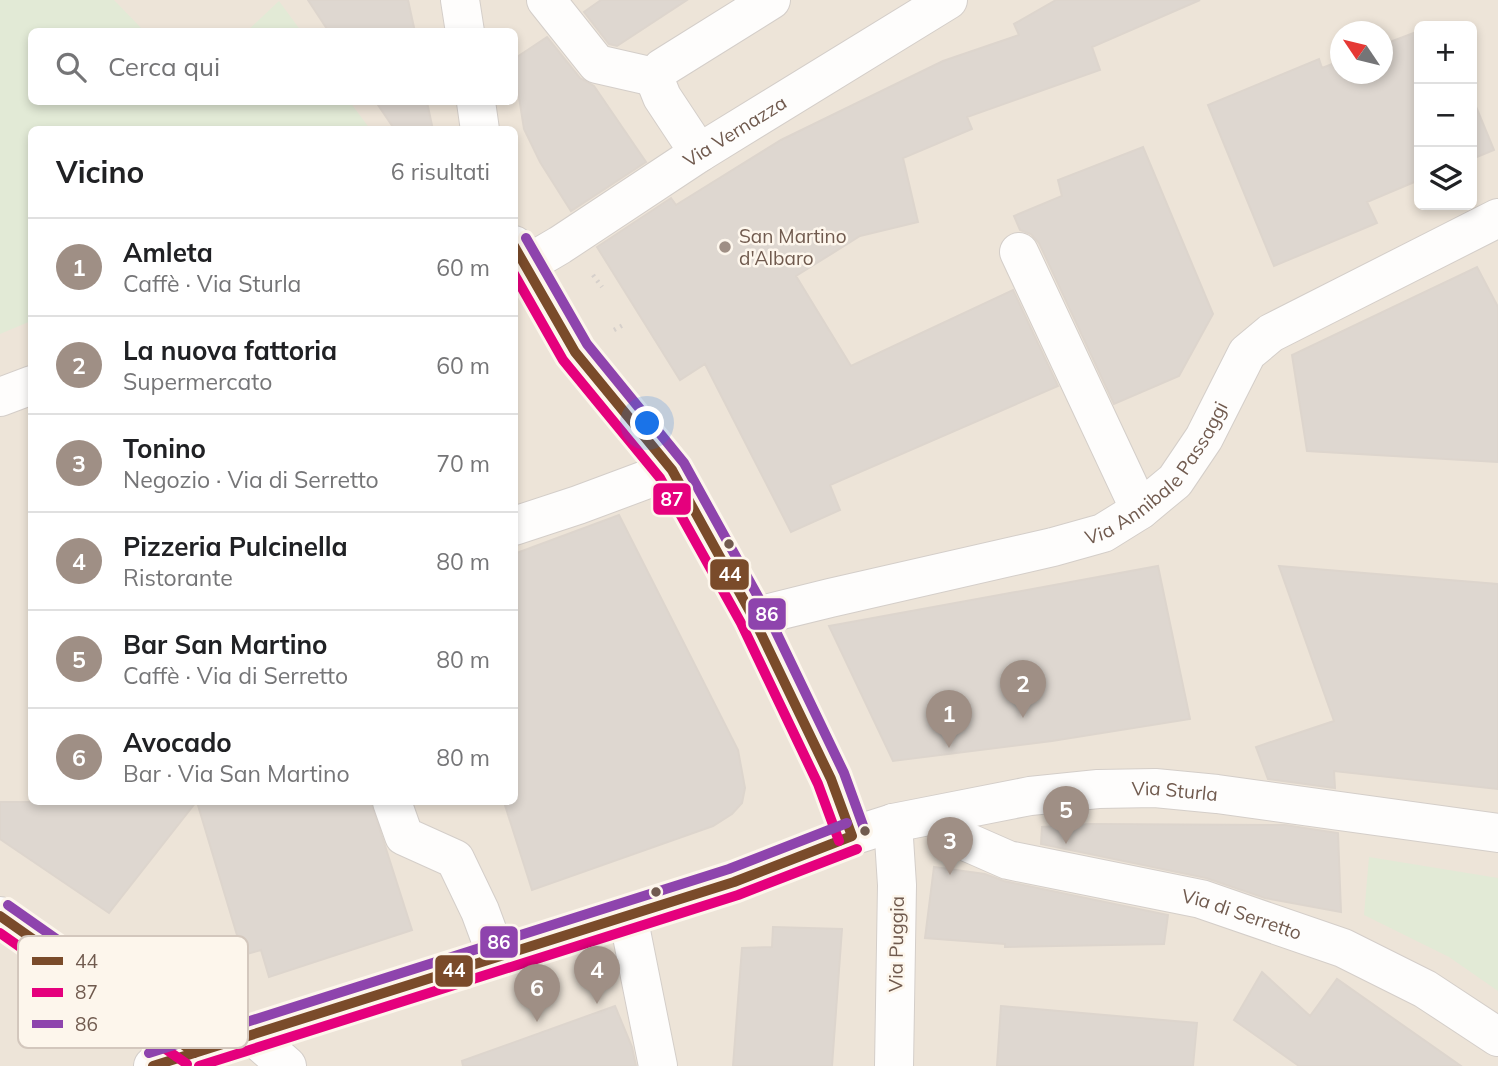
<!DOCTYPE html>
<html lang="it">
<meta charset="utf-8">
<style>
:root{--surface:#fff;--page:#f2f2f2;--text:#202124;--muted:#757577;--line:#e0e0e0;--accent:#9f8f85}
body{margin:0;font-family:Mulish,sans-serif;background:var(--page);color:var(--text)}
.controls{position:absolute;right:21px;top:21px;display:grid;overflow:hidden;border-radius:10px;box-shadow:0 4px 10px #0003}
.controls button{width:63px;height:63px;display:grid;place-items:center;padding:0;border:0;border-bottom:2px solid var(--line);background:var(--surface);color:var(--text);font:35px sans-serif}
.compass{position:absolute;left:1330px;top:21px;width:63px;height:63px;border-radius:50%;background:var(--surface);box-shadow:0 4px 10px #0003;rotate:305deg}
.you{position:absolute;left:648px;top:424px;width:24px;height:24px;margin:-18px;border:5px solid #fff;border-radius:50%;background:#1a73e8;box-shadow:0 0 0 10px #1a73e833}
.badge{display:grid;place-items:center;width:46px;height:46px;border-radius:50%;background:var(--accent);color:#fff;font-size:23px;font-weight:700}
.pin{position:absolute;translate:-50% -58px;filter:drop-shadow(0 2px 4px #0008)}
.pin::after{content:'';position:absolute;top:37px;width:24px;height:21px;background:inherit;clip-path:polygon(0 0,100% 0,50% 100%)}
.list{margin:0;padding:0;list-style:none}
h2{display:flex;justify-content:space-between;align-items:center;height:91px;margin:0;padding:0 28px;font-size:30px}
h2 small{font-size:23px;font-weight:400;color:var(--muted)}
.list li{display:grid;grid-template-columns:46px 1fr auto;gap:21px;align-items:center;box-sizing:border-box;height:98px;padding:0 28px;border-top:2px solid var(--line)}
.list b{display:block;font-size:26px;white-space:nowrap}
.list p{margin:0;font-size:23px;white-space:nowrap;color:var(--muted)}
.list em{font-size:23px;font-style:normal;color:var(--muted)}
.icon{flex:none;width:38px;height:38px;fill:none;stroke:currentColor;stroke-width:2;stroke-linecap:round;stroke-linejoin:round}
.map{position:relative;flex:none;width:1498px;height:1066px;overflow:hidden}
.search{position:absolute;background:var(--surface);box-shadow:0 4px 10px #0003;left:28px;top:28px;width:490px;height:77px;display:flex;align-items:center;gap:18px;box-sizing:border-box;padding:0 24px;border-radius:10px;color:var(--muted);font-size:26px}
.panel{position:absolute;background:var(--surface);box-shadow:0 4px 10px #0003;left:28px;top:126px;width:490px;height:679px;border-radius:10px}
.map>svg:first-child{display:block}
</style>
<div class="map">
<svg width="1498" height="1066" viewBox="0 0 1498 1066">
<rect width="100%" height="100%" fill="#f5f1ea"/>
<path fill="#ede4d8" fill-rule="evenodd" d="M 0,0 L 1498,0 L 1498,1066 L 0,1066 ZM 1419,26 L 1472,26 L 1472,205 L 1419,205 ZM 32,32 L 514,32 L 514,102 L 32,102 ZM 1340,32 L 1382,32 L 1382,74 L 1340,74 ZM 32,130 L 514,130 L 514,802 L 32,802 Z"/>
<path fill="#e2ead6" d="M 0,0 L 114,0 L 144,31 L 32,32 L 32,102 L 350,102 L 370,129 L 32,130 L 31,321 L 0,334 Z
M 279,1 L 301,31 L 247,31 Z
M 1369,857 L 1498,878 L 1498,991 L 1449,957 L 1364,915 Z"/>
<path fill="#ded7d0" stroke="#ddd5cd" stroke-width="2" d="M 308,0 L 408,0 L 415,32 L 329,32 Z
M 601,0 L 687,0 L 617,46 L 609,44 L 584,12 Z
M 1056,0 L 1200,0 L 1092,47 L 1100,70 L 967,117 L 972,129 L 903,158 L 918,222 L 860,236 L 796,276 L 851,366 L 1013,290 L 1058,386 L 830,485 L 840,510 L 791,532 L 705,364 L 680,380 L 597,247 L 671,198 L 676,205 L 781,140 L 943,61 L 1019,35 L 1014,24 Z
M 1419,31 L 1419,180 L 1367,202 L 1377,223 L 1274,266 L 1208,105 L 1319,59 L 1322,68 L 1340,61 L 1340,74 L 1382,74 L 1382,45 Z
M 547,37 L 580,78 L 594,86 L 646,162 L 571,211 L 540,162 L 524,129 L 514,66 L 514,59 Z
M 1472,97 L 1494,150 L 1472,159 Z
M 376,102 L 427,102 L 433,130 L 395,130 Z
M 1143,147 L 1213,314 L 1179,376 L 1114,404 L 1039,243 L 1031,234 L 1020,230 L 1014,216 L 1062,196 L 1058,180 Z
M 1477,267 L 1498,307 L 1498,462 L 1307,451 L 1292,355 Z
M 619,515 L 738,750 L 745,788 L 742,803 L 732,814 L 713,826 L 532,890 L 504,802 L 514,802 L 514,554 Z
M 1158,566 L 1190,719 L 1052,741 L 893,761 L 829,626 Z
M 1279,566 L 1498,584 L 1498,789 L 1334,771 L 1335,788 L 1268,779 L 1256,747 L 1334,721 Z
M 0,802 L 196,802 L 109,913 L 0,839 Z
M 197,802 L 371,802 L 412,930 L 269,977 L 261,950 L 243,955 Z
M 1091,824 L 1285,825 L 1338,833 L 1341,912 L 1265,898 L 1206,878 L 1041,844 L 1042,827 Z
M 934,867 L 985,874 L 1004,881 L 1168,915 L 1164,944 L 1005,947 L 1005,944 L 925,938 Z
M 773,927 L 842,929 L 832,1066 L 733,1066 L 742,948 L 772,947 Z
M 1262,972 L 1310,1016 L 1337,979 L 1461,1066 L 1299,1066 L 1234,1020 Z
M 615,1006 L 632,1047 L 636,1066 L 463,1066 L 462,1061 Z
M 1001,1006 L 1197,1023 L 1193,1066 L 997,1066 Z"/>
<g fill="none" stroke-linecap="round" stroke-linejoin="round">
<g stroke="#d4cec9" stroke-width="40">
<g id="minor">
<path d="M 460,0 L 465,32"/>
<path d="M 546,0 L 597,64 L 654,77"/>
<path d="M 476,102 L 480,130"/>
<path d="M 699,153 L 662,97 L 654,77 L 662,68 L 771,0"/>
<path d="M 514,245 L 575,352 L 672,470 L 690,502 L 753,617 L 831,779 L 852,836"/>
<path d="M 1019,252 L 1140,510"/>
<path id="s1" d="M 526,265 L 560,245 L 699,153 L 948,0"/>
<path d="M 0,397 L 32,385"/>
<path d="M 514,526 L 578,505 L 672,470"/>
<path id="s2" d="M 753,617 L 830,598 L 1053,547 L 1103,533 L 1140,510 L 1175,481 L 1204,438 L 1247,353 L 1271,333 L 1498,218"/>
<path d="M 392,802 L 404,836 L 455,859 L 480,911 L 497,957"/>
<path d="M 893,823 L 897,885 L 894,1066"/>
<path id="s3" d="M 967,842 L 1008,860 L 1201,899 L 1343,948 L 1425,989 L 1498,1037"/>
<path d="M 0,916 L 195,1053"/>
<path d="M 628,916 L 658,1066"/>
<path d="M 252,1035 L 287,1066"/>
<path id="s4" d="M 153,1066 L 734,882 L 852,836 L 893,823 L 1030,796 L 1098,789 L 1155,788 L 1217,794 L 1498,833"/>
</g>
</g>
<path stroke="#d6d0cb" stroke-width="4.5" stroke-dasharray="2 5" stroke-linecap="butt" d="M 593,275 L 602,287
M 614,330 L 625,324"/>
<use href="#minor" stroke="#fefdfc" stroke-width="38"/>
<g stroke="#fdf6ec" stroke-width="16">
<path id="bus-1" d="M 514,246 L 575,352 L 672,470 L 753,617 L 831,779 L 852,836
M 0,916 L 195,1053
M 153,1066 L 734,882 L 852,836"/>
</g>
<g stroke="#fdf6ec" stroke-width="16">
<path id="bus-2" d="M 514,274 L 563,360 L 660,478 L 741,623 L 818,784 L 839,841
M 0,933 L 187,1064
M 199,1066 L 738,895 L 857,849"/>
</g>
<g stroke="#fdf6ec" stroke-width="16">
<path id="bus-3" d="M 526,238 L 587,344 L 684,463 L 766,611 L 844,773 L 865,831
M 8,905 L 203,1042
M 149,1053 L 729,869 L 847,823"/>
</g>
<use href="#bus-1" stroke="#7a4b2a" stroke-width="10"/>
<use href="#bus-2" stroke="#e5007d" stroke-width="10"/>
<use href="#bus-3" stroke="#8e44ad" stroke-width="10"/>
</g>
<circle fill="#9f8f85" stroke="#fdf6ec" stroke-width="2.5" cx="725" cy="247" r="7"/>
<g fill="#705a4e" stroke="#fdf6ec" stroke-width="2.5">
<circle cx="729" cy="544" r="6"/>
<circle cx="865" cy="831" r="6"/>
<circle cx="656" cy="892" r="6"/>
</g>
<g text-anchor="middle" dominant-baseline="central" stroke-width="5" stroke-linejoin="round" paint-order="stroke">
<g font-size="19" fill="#705a4e" stroke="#fdf6ec">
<text stroke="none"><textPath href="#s1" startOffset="248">Via Vernazza</textPath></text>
<text stroke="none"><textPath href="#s2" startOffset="441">Via Annibale Passaggi</textPath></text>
<text stroke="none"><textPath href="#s4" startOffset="1064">Via Sturla</textPath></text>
<text stroke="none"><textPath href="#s3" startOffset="285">Via di Serretto</textPath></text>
<text transform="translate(896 944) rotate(-89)">Via Puggia</text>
</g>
<g font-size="19" fill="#705a4e" stroke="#fdf6ec" text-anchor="start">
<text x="739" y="236">San Martino<tspan x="739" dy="22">d'Albaro</tspan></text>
</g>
</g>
<rect x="18" y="936" width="230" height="112" rx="10" fill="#fdf6ec" stroke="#d3c7bd" stroke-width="2"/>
<rect x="32" y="957" width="31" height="8" fill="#7a4b2a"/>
<rect x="32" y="988" width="31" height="9" fill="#e5007d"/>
<rect x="32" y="1020" width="31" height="8" fill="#8e44ad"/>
<g font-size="19" fill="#705a4e">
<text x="75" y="968">44</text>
<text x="75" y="999">87</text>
<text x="75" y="1031">86</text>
</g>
<g stroke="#fdf6ec" stroke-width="2.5">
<rect x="652" y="482" width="40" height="34" rx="7" fill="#e5007d"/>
<rect x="709" y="558" width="41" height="33" rx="7" fill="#7a4b2a"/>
<rect x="747" y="597" width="40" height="34" rx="7" fill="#8e44ad"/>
<rect x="479" y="925" width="40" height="34" rx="7" fill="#8e44ad"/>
<rect x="434" y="954" width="40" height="34" rx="7" fill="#7a4b2a"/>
</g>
<g font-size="19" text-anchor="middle" font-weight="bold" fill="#fff">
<text x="672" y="506">87</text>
<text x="730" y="581">44</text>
<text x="767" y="621">86</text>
<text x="499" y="949">86</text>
<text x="454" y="977">44</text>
</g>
</svg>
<div class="controls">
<button>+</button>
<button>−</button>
<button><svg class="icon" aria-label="layers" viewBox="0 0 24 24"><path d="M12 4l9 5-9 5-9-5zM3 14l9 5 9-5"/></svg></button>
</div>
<svg class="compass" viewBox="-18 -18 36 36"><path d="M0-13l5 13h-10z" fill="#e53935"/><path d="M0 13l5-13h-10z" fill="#757577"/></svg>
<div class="you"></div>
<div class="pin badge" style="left:949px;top:748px">1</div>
<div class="pin badge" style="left:1023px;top:718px">2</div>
<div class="pin badge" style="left:950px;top:875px">3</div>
<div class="pin badge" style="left:597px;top:1004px">4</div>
<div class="pin badge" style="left:1066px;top:844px">5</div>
<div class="pin badge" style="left:537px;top:1022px">6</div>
<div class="search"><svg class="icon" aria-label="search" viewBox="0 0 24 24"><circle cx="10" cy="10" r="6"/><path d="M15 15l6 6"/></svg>Cerca qui</div>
<section class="panel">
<h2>Vicino<small>6 risultati</small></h2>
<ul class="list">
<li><span class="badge">1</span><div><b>Amleta</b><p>Caffè · Via Sturla</p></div><em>60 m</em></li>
<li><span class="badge">2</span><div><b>La nuova fattoria</b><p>Supermercato</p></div><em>60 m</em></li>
<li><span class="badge">3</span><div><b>Tonino</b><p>Negozio · Via di Serretto</p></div><em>70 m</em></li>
<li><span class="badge">4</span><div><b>Pizzeria Pulcinella</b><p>Ristorante</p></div><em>80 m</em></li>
<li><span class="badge">5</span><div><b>Bar San Martino</b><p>Caffè · Via di Serretto</p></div><em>80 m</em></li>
<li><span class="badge">6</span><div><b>Avocado</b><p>Bar · Via San Martino</p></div><em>80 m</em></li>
</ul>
</section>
</div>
